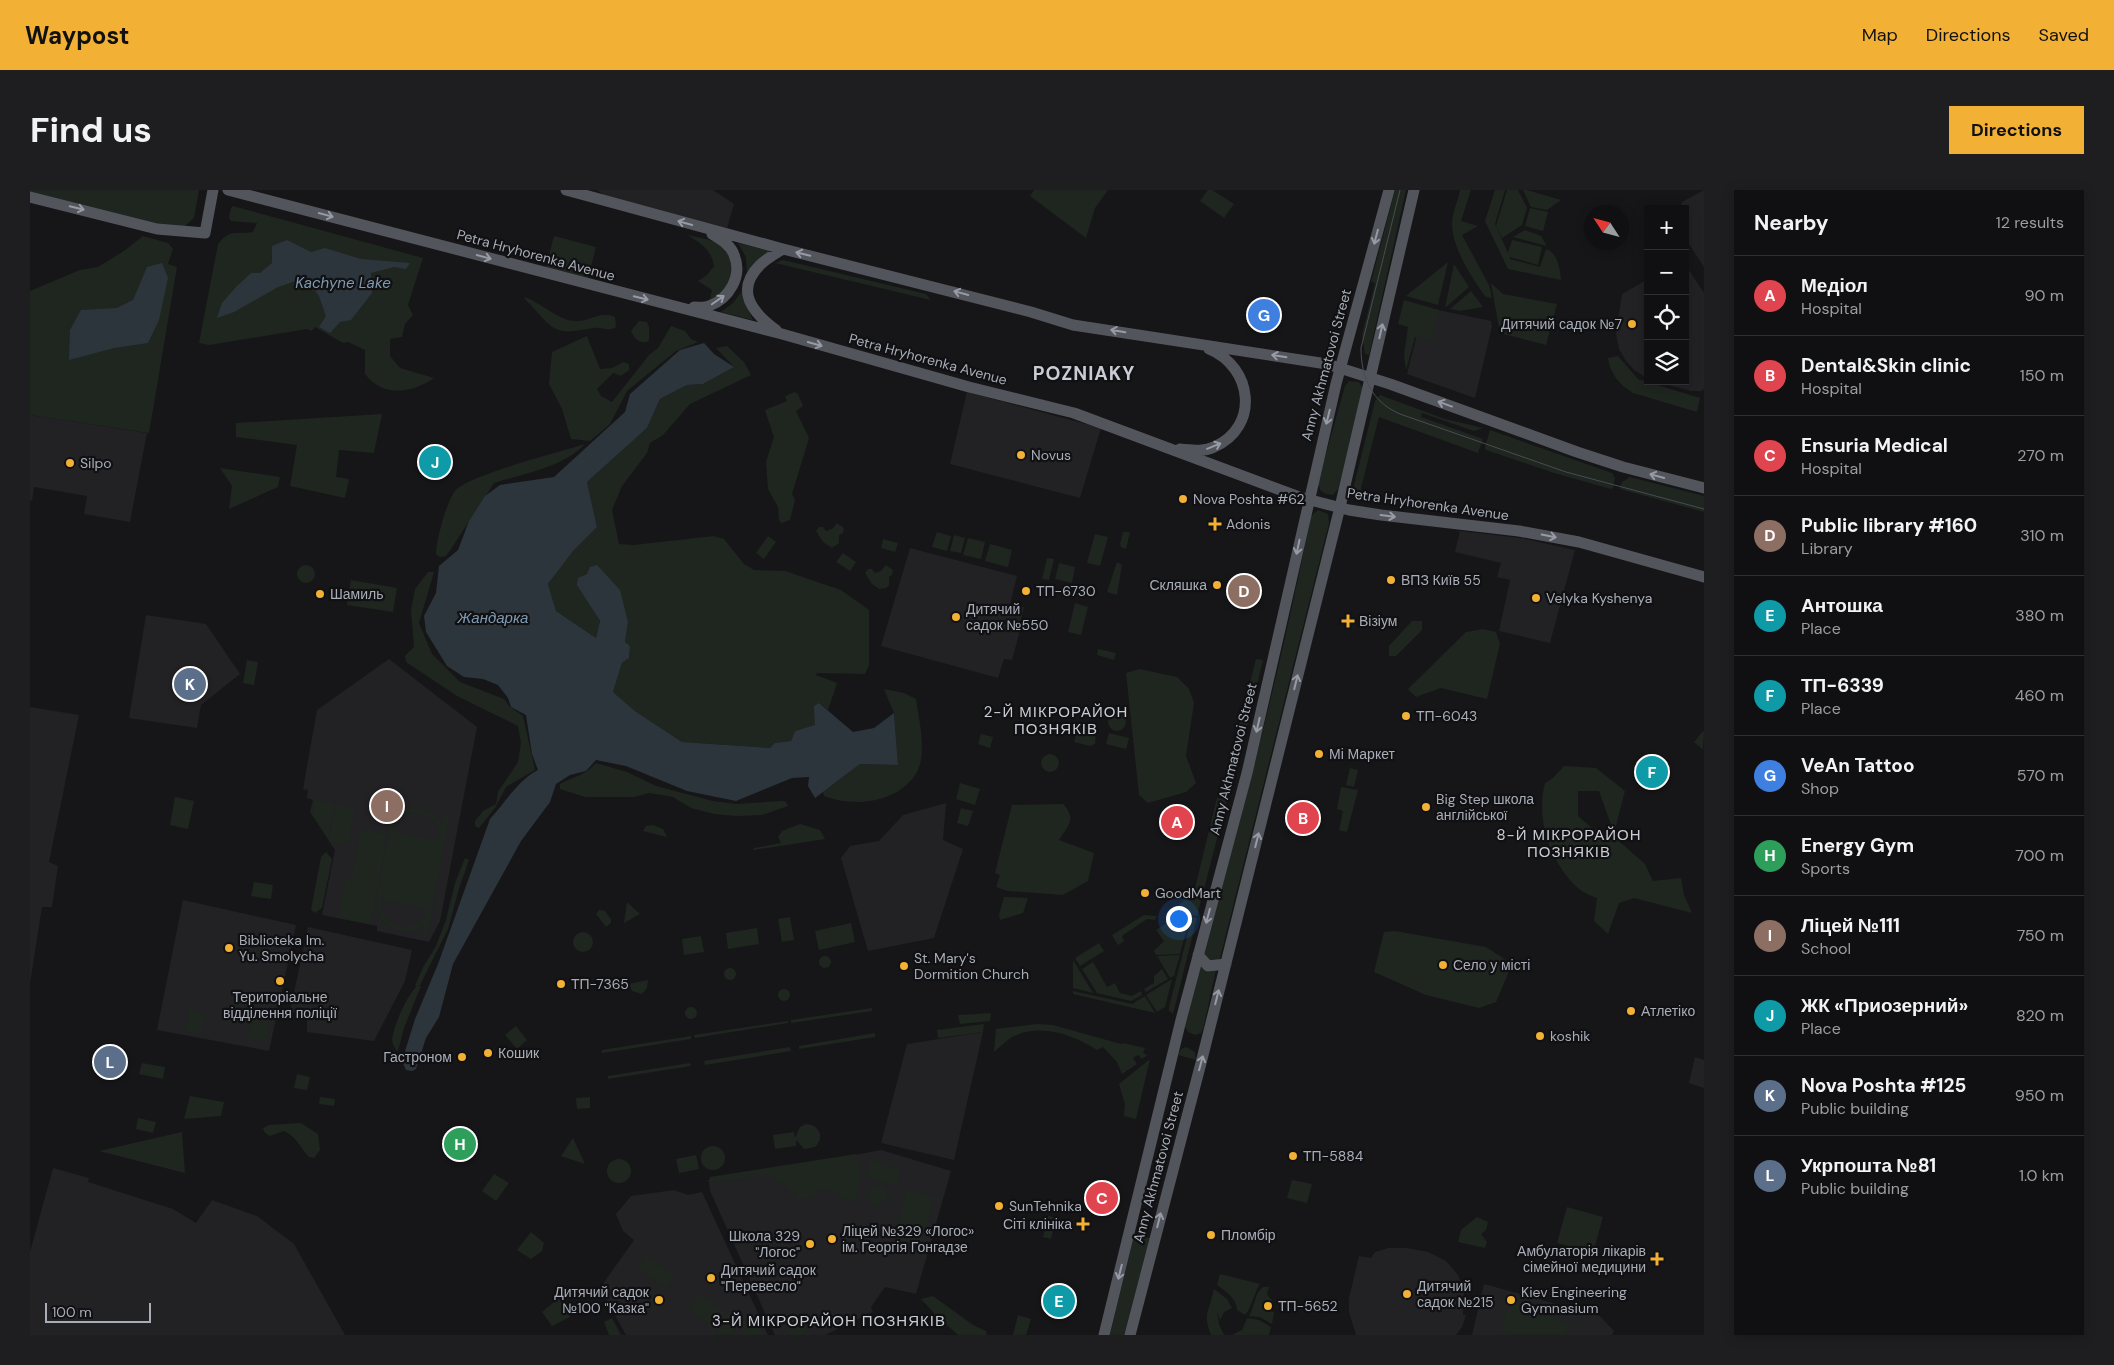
<!DOCTYPE html>
<meta charset="utf-8">
<style>
:root{--surface:#101012;--page:#1e1e20;--text:#f1f3f6;--muted:#9c9d9f;--line:#303032;--accent:#f2b134}
body{margin:0;font-family:"DM Sans",sans-serif;background:var(--page);color:var(--text)}
.controls{position:absolute;right:15px;top:15px;display:grid;overflow:hidden;border-radius:0px;box-shadow:0 2px 12px #0003}
.controls button{width:45px;height:45px;display:grid;place-items:center;padding:0;border:0;border-bottom:1px solid var(--line);background:var(--surface);color:var(--text);font:25px sans-serif}
.compass{position:absolute;left:1554px;top:15px;width:45px;height:45px;border-radius:50%;background:var(--surface);box-shadow:0 2px 12px #0003;rotate:306deg}
.scale{position:absolute;left:15px;bottom:12px;width:106px;box-sizing:border-box;padding-left:5px;border:2px solid #a8adb8;border-top:0;font-size:14px;line-height:18px;white-space:nowrap;color:#a8adb8;-webkit-text-stroke:4px #111113;paint-order:stroke}
.you{position:absolute;left:1148px;top:728px;width:18px;height:18px;margin:-12px;border:4px solid #fff;border-radius:50%;background:#1a73e8;box-shadow:0 0 0 8px #1a73e833}
.badge{display:grid;place-items:center;width:32px;height:32px;border-radius:50%;background:var(--accent);color:#fff;font-size:16px;font-weight:700}
.pin{position:absolute;translate:-50% -50%;border:2px solid #fff;box-shadow:0 1px 5px #0006}
.list{margin:0;padding:0;list-style:none}
h2{display:flex;justify-content:space-between;align-items:center;height:65px;margin:0;padding:0 20px;font-size:21px}
h2 small{font-size:16px;font-weight:400;color:var(--muted)}
.list li{display:grid;grid-template-columns:32px 1fr auto;gap:15px;align-items:center;box-sizing:border-box;height:80px;padding:0 20px;border-top:1px solid var(--line)}
.list b{display:block;font-size:19px;white-space:nowrap}
.list p{margin:0;font-size:16px;white-space:nowrap;color:var(--muted)}
.list em{font-size:16px;font-style:normal;color:var(--muted)}
.icon{flex:none;width:28px;height:28px;fill:none;stroke:currentColor;stroke-width:2;stroke-linecap:round;stroke-linejoin:round}
.map{position:relative;flex:none;width:1674px;height:1145px;overflow:hidden;border-radius:0px}
header{display:flex;align-items:center;gap:30px;box-sizing:border-box;height:70px;padding:0 25px;background:var(--accent);color:#111}
header strong{font-size:24px}
nav{display:flex;gap:28px;margin-inline-start:auto;font-size:18px}
.intro{display:flex;align-items:center;justify-content:space-between;box-sizing:border-box;height:120px;padding:0 30px}
h1{margin:0;font-size:35px}
.button{padding:12px 22px;border-radius:0px;background:var(--accent);color:#111;font-size:18px;font-weight:700}
main{display:flex;gap:30px;padding:0 30px}
aside{flex:1;background:var(--surface);border-radius:0px;box-shadow:0 2px 12px #0003}
.map>svg:first-child{display:block}
</style>
<header>
<strong>Waypost</strong>
<nav><a>Map</a><a>Directions</a><a>Saved</a></nav>
</header>
<div class="intro"><h1>Find us</h1><a class="button">Directions</a></div>
<main>
<div class="map">
<svg width="1674" height="1145" viewBox="0 0 1674 1145">
<rect width="100%" height="100%" fill="#161618"/>
<path fill="#222225" d="M 567,0 L 683,0 L 704,14 L 697,38 L 574,5 Z
M 1674,0 L 1674,77 L 1655,48 L 1655,19 L 1650,19 L 1652,12 Z
M 1655,74 L 1674,103 L 1674,199 L 1671,201 L 1661,201 L 1623,191 L 1655,191 Z
M 1618,89 L 1618,189 L 1604,180 L 1596,171 L 1589,159 L 1586,144 L 1592,104 Z
M 1394,117 L 1461,131 L 1462,136 L 1445,208 L 1377,184 Z
M 937,202 L 1071,238 L 1050,308 L 920,274 Z
M 0,225 L 117,243 L 100,332 L 54,324 L 57,306 L 4,297 L 2,311 L 0,310 Z
M 1430,341 L 1490,348 L 1545,360 L 1520,453 L 1469,441 L 1480,390 L 1467,387 L 1471,373 L 1425,362 Z
M 880,358 L 987,386 L 980,414 L 994,417 L 989,436 L 991,437 L 982,470 L 974,469 L 968,488 L 851,456 Z
M 116,425 L 176,434 L 210,484 L 171,515 L 167,538 L 99,528 Z
M 359,469 L 447,537 L 410,731 L 399,752 L 347,741 L 347,736 L 292,725 L 305,660 L 280,622 L 283,610 L 277,608 L 278,600 L 273,599 L 287,520 Z
M 0,517 L 49,525 L 19,672 L 28,676 L 22,717 L 12,717 L 0,793 Z
M 916,613 L 913,650 L 933,659 L 904,748 L 838,761 L 811,668 L 820,656 L 849,651 L 873,625 Z
M 153,710 L 266,735 L 239,861 L 127,840 Z
M 278,737 L 382,760 L 375,791 L 344,851 L 277,842 L 277,827 L 260,821 Z
M 953,842 L 924,970 L 851,953 L 877,854 Z
M 1665,867 L 1674,870 L 1674,898 L 1659,893 Z
M 851,960 L 921,981 L 886,1104 L 855,1097 L 841,1117 L 843,1122 L 795,1145 L 745,1145 L 680,1001 L 679,993 Z
M 23,978 L 59,988 L 58,992 L 143,1019 L 166,1033 L 182,1010 L 227,1026 L 264,1054 L 315,1145 L 0,1145 L 0,1062 Z
M 644,1000 L 658,1005 L 672,1002 L 738,1145 L 596,1145 L 570,1098 L 604,1050 L 593,1041 L 586,1024 L 601,1006 Z
M 1358,1058 L 1377,1058 L 1398,1062 L 1416,1071 L 1428,1085 L 1434,1100 L 1433,1125 L 1436,1125 L 1432,1137 L 1426,1145 L 1326,1145 L 1319,1122 L 1319,1108 L 1329,1066 L 1341,1068 L 1345,1062 Z
M 1454,1094 L 1570,1126 L 1584,1141 L 1582,1145 L 1442,1145 Z"/>
<path fill="#1e261f" fill-rule="evenodd" d="M 0,0 L 169,0 L 164,28 L 154,37 L 132,36 L 0,2 Z
M 1004,0 L 1078,0 L 1065,18 L 1056,48 L 1000,6 Z
M 1178,0 L 1182,0 L 1204,14 L 1194,28 L 1170,11 Z
M 1365,0 L 1376,0 L 1339,165 L 1335,164 L 1332,145 L 1345,93 L 1341,92 Z
M 1430,0 L 1441,0 L 1431,31 L 1448,36 L 1432,45 L 1459,95 L 1462,108 L 1456,107 C 1442,89 1422,57 1422,34 C 1422,23 1428,11 1430,0 Z
M 1465,0 L 1475,0 L 1465,34 L 1478,63 L 1482,50 L 1512,57 L 1508,75 L 1480,67 L 1480,69 L 1510,77 L 1516,59 C 1528,63 1530,79 1531,90 L 1478,79 L 1455,31 Z
M 1477,0 L 1488,0 L 1497,18 L 1492,35 L 1472,48 L 1466,36 Z
M 1493,0 L 1497,0 L 1531,10 L 1517,20 L 1501,17 Z
M 203,16 L 393,68 L 378,115 L 383,125 L 375,134 L 372,147 L 360,149 L 360,166 L 370,178 L 404,188 C 382,203 353,208 335,184 L 335,160 L 318,152 L 313,153 L 285,137 L 282,141 L 277,139 L 179,155 L 169,153 L 188,54 C 200,38 205,45 223,42 L 227,33 L 201,31 L 199,28 L 201,18 Z
M 1500,18 L 1518,22 L 1513,41 L 1495,36 Z
M 1495,40 L 1511,46 L 1517,56 L 1483,47 Z
M 657,45 C 695,53 698,52 704,91 L 679,113 L 682,100 L 668,91 L 677,85 L 684,76 C 681,59 671,53 657,45 Z
M 113,46 L 138,53 L 143,59 L 138,74 L 147,77 L 119,243 L 0,225 L 0,101 L 50,80 L 68,77 L 94,61 Z
M 524,46 L 566,57 L 558,88 L 516,77 Z
M 708,53 L 740,61 L 717,86 L 716,67 Z
M 753,70 L 896,104 L 901,110 L 745,73 Z
M 1418,72 L 1408,115 L 1376,106 Z
M 1424,74 L 1439,97 L 1415,118 Z
M 1461,93 L 1473,104 L 1527,114 L 1516,155 L 1470,143 Z
M 715,97 L 716,116 L 723,130 L 691,122 L 703,113 Z
M 1441,101 L 1453,117 L 1430,121 L 1420,119 Z
M 494,107 C 511,112 529,132 547,131 C 562,131 570,120 585,127 L 586,137 C 579,142 572,137 564,138 C 537,142 528,147 509,124 C 504,118 496,111 494,107 Z
M 1374,110 L 1409,120 L 1401,150 L 1385,147 L 1376,180 L 1374,165 L 1378,137 L 1368,134 Z
M 609,131 L 617,132 L 619,137 L 619,150 L 617,152 C 608,153 605,149 601,141 Z
M 641,136 L 655,141 L 661,149 L 668,152 L 646,161 L 597,201 L 580,234 L 560,251 L 541,249 L 532,219 L 519,194 L 522,162 L 557,146 L 570,179 L 582,178 L 594,172 L 599,174 L 599,180 L 591,186 L 583,183 L 567,199 L 571,206 L 582,212 L 619,165 L 628,158 Z
M 697,156 L 714,172 L 721,185 L 660,214 L 633,245 L 620,253 L 617,263 L 592,296 L 582,320 L 589,354 L 604,355 L 684,346 L 694,349 L 714,374 L 724,380 L 755,381 L 811,400 L 839,420 L 839,475 L 835,484 L 787,483 L 786,485 L 807,493 L 798,520 L 789,513 L 786,535 L 765,541 L 761,551 L 746,553 L 740,558 L 652,552 L 605,521 L 583,502 L 592,473 L 599,468 L 600,456 L 595,452 L 598,432 L 557,384 L 548,395 L 570,431 L 566,448 L 526,421 L 518,394 L 544,360 L 567,337 L 557,292 L 617,238 L 630,209 L 657,195 L 673,194 L 704,177 L 686,158 Z
M 1588,166 L 1608,189 L 1670,208 L 1667,222 L 1603,203 C 1590,195 1580,184 1578,168 Z
M 1319,191 L 1329,192 L 1333,199 L 1333,205 L 1308,299 L 1303,305 L 1296,304 L 1290,300 L 1288,292 L 1315,196 Z
M 765,202 L 768,204 L 773,216 L 766,221 L 779,248 L 762,304 L 765,310 L 760,330 L 752,333 L 749,330 L 748,317 L 738,299 L 736,272 L 744,247 L 735,220 L 757,211 L 755,206 Z
M 1350,205 L 1415,229 L 1453,238 L 1444,241 L 1392,223 L 1391,227 L 1453,249 L 1448,263 L 1349,227 L 1331,298 L 1332,308 L 1322,303 L 1345,211 Z
M 352,224 L 344,263 L 309,260 L 306,287 L 319,289 L 315,308 L 260,296 L 267,255 L 206,247 L 206,233 Z
M 1460,240 L 1582,283 L 1585,288 L 1583,298 L 1581,299 L 1524,283 L 1456,260 L 1455,257 Z
M 555,254 C 532,278 495,283 464,293 L 419,362 L 416,366 L 410,367 L 406,364 C 406,350 417,311 425,301 C 438,285 530,262 555,254 Z
M 190,278 L 250,287 L 248,297 L 199,319 L 202,296 Z
M 1600,287 L 1674,306 L 1674,322 L 1590,299 L 1592,292 Z
M 1288,320 L 1298,324 L 1299,333 L 1190,768 L 1187,772 L 1174,769 L 1174,760 C 1215,617 1252,472 1281,326 Z
M 807,333 L 814,338 L 813,343 L 809,345 L 809,353 L 802,358 L 793,352 L 786,341 L 789,337 L 793,337 L 796,341 L 802,339 Z
M 907,342 L 921,346 L 917,361 L 902,357 Z
M 1093,342 L 1100,342 L 1096,359 L 1091,357 L 1090,354 Z
M 1065,344 L 1078,347 L 1070,376 L 1057,373 Z
M 924,345 L 935,348 L 931,363 L 920,361 Z
M 738,346 L 746,352 L 734,369 L 726,363 Z
M 938,348 L 955,352 L 951,369 L 933,365 Z
M 853,349 L 868,353 L 865,362 L 851,358 Z
M 960,354 L 982,360 L 978,377 L 955,371 Z
M 813,363 L 826,372 L 820,381 L 806,372 Z
M 1017,368 L 1024,369 L 1019,390 L 1012,389 Z
M 1087,372 L 1092,375 L 1087,405 L 1077,402 Z
M 1029,373 L 1045,377 L 1042,393 L 1025,389 Z
M267 384a9 9 0 1 1 18 0a9 9 0 1 1-18 0Z
M 856,375 L 863,380 L 862,385 L 859,387 L 859,395 L 856,398 L 849,399 L 842,394 L 835,383 L 838,379 L 842,379 L 845,383 L 851,381 Z
M 398,382 L 404,382 L 389,433 L 402,464 L 430,492 L 474,509 L 479,516 L 493,526 L 505,580 L 476,597 L 465,618 L 449,638 L 445,636 L 445,631 L 453,621 L 466,614 L 468,602 L 488,572 L 491,553 L 488,536 L 427,506 L 376,472 L 375,466 L 384,457 L 381,420 L 385,399 Z
M 321,390 L 367,398 L 363,422 L 317,415 Z
M 1045,413 L 1058,417 L 1051,445 L 1038,442 Z
M 1382,431 L 1392,431 L 1392,440 L 1366,466 L 1359,466 L 1359,456 Z
M 1453,439 L 1466,442 L 1470,454 L 1457,509 L 1411,498 L 1386,507 L 1378,499 L 1436,442 Z
M 1068,459 L 1086,463 L 1084,470 L 1067,465 Z
M 1226,469 L 1233,470 L 1207,579 L 1199,577 Z
M 217,470 L 228,472 L 224,495 L 213,493 Z
M 1109,479 L 1147,487 L 1159,499 L 1164,513 L 1156,566 L 1166,593 L 1156,602 L 1118,613 L 1109,605 L 1096,483 Z
M 854,499 L 874,503 L 886,509 C 889,529 897,563 887,582 C 869,613 824,618 794,606 L 793,602 L 830,574 L 868,575 L 864,523 Z
M1078 532a9 9 0 1 1 18 0a9 9 0 1 1-18 0Z
M 1051,536 L 1066,541 L 1065,554 L 1060,556 L 1044,552 L 1048,537 Z
M 1673,541 L 1674,542 L 1673,560 L 1664,552 Z
M 1079,543 L 1099,548 L 1096,559 L 1076,554 Z
M 951,544 L 963,547 L 960,558 L 948,554 Z
M1011 573a9 9 0 1 1 18 0a9 9 0 1 1-18 0Z
M 566,573 L 597,582 L 626,596 L 683,611 L 706,614 L 753,611 L 756,612 L 758,616 L 732,625 L 706,626 L 684,624 L 661,618 L 643,607 L 619,603 L 604,607 L 555,607 L 530,599 L 530,594 C 545,586 554,586 566,573 Z
M 1534,576 L 1566,578 L 1595,601 L 1584,643 L 1569,601 L 1548,601 L 1548,626 L 1563,639 L 1582,645 L 1615,674 L 1623,691 L 1651,688 L 1654,705 L 1662,723 L 1604,708 L 1589,713 L 1578,744 L 1564,731 L 1567,708 C 1561,706 1554,703 1549,699 C 1521,674 1505,630 1515,593 L 1523,588 Z
M 1320,578 L 1328,580 L 1324,597 L 1316,595 Z
M 930,593 L 950,599 L 945,615 L 926,609 Z
M 1311,597 L 1328,600 L 1317,642 L 1309,640 L 1313,621 L 1307,619 Z
M 145,607 L 164,611 L 158,639 L 140,635 Z
M 1187,608 L 1197,610 L 1167,726 L 1143,720 L 1164,702 Z
M 285,610 L 304,614 L 298,649 L 282,624 Z
M 306,614 L 325,618 L 318,655 L 299,652 Z
M 1033,614 C 1047,629 1038,636 1029,650 L 1064,663 L 1058,691 L 1033,705 L 978,701 L 966,697 L 970,685 L 965,683 L 982,615 Z
M 386,617 L 402,622 L 412,633 L 414,621 L 420,622 L 397,748 L 392,747 L 394,735 C 372,750 349,738 346,712 L 361,633 L 370,622 ZM 380,623 C 398,621 411,632 410,651 L 364,642 L 369,631 ZM 353,702 L 352,710 L 397,719 C 392,747 344,743 353,702 Z
M 931,618 L 943,621 L 938,636 L 927,633 Z
M 770,634 L 790,640 L 795,649 L 723,660 L 724,658 L 751,653 L 748,647 L 752,641 Z
M 623,635 L 633,639 L 637,647 L 613,641 L 616,636 Z
M 331,639 L 357,644 L 341,734 L 308,728 L 316,687 L 322,688 Z
M 296,662 L 302,669 L 292,718 L 285,723 L 281,720 L 291,667 Z
M 435,668 L 439,670 L 429,699 L 418,739 L 390,795 L 387,796 L 391,796 L 374,838 L 368,861 L 366,860 C 364,857 362,853 362,849 C 364,835 377,805 387,796 L 385,796 L 393,777 L 406,756 L 416,730 L 425,693 Z
M 224,692 L 243,695 L 241,709 L 221,706 Z
M 974,707 L 998,708 L 993,723 L 970,730 L 969,725 Z
M 597,712 L 610,724 L 594,733 Z
M 569,720 L 575,721 L 581,729 L 581,733 L 576,737 L 566,724 Z
M 1145,722 L 1160,726 L 1150,764 L 1126,765 L 1124,761 L 1134,751 L 1126,740 L 1143,729 Z
M 1114,725 L 1127,726 L 1125,730 L 1117,729 L 1092,746 L 1094,751 L 1088,755 L 1082,745 Z
M 760,727 L 764,750 L 752,752 L 748,729 Z
M 1162,727 L 1167,728 L 1143,824 L 1139,821 L 1139,817 Z
M 821,733 L 825,752 L 789,760 L 785,741 Z
M 727,738 L 729,754 L 698,759 L 696,743 Z
M 1365,741 L 1456,757 L 1482,774 L 1466,812 L 1449,818 L 1396,805 L 1344,782 L 1354,742 Z
M543 752a10 10 0 1 1 20 0a10 10 0 1 1-20 0Z
M 671,746 L 674,762 L 654,765 L 652,749 Z
M 1069,753 L 1074,761 L 1050,776 L 1045,768 Z
M 1150,765 L 1144,786 L 1140,788 L 1127,766 Z
M789 772a6 6 0 1 1 12 0a6 6 0 1 1-12 0Z
M 1043,770 L 1063,803 L 1043,798 Z
M 1063,772 L 1077,797 L 1085,793 L 1090,803 L 1102,806 L 1111,801 L 1112,805 L 1101,811 L 1067,803 L 1052,779 Z
M 1170,776 L 1179,782 L 1186,780 L 1173,839 L 1171,843 L 1165,845 L 1158,842 L 1154,835 Z
M694 784a6 6 0 1 1 12 0a6 6 0 1 1-12 0Z
M 1132,779 L 1138,789 L 1116,802 L 1114,799 L 1124,793 L 1124,786 Z
M 1142,789 L 1135,817 L 1127,822 L 1116,805 Z
M 618,790 L 617,798 L 612,804 L 602,801 L 599,794 Z
M748 805a6 6 0 1 1 12 0a6 6 0 1 1-12 0Z
M 1043,801 L 1102,814 L 1115,806 L 1125,823 L 1043,804 Z
M655 823a6 6 0 1 1 12 0a6 6 0 1 1-12 0Z
M 842,818 L 842,821 L 761,833 L 761,830 Z
M 159,820 L 175,823 L 171,844 L 155,841 Z
M 961,823 L 960,831 L 930,834 L 928,825 Z
M 222,829 L 240,832 L 236,852 L 218,849 Z
M 758,831 L 758,833 L 665,848 L 664,845 Z
M 954,834 L 953,842 L 908,848 L 907,840 Z
M 1007,834 L 1023,835 L 1091,854 L 1093,853 L 1115,858 L 1113,863 L 1118,865 L 1112,869 L 1108,865 L 1103,868 L 1107,874 L 1092,884 L 1087,872 L 1073,857 L 1067,860 C 1041,844 1011,833 982,847 C 976,851 970,857 964,862 L 966,839 Z
M 486,836 L 497,850 L 487,859 L 475,845 Z
M 845,843 L 845,847 L 769,859 L 769,856 Z
M 661,846 L 661,849 L 572,863 L 572,860 Z
M 760,857 L 761,861 L 675,875 L 674,871 Z
M 1156,857 L 1165,862 L 1166,870 L 1148,865 L 1151,859 Z
M 1120,869 L 1106,929 L 1094,926 L 1095,914 L 1089,894 Z
M 112,873 L 135,877 L 133,889 L 109,884 Z
M 660,873 L 661,876 L 578,889 L 578,886 Z
M 267,884 L 280,887 L 277,900 L 264,898 Z
M 160,906 L 194,912 L 191,926 L 154,929 Z
M 290,907 L 305,909 L 304,916 L 289,914 Z
M 560,907 L 560,918 L 547,919 L 546,908 Z
M 108,928 L 126,932 L 123,943 L 106,939 Z
M 271,933 L 288,944 L 290,960 L 284,968 L 279,967 C 270,958 267,947 254,941 L 240,946 L 235,943 L 233,938 L 239,935 Z
M 776,934 C 790,935 795,948 785,957 L 774,959 L 766,950 L 766,956 L 745,959 L 743,945 L 764,942 L 765,948 L 770,937 Z
M 152,942 L 155,983 L 69,961 Z
M 543,948 L 555,974 L 531,966 Z
M671 968a12 12 0 1 1 24 0a12 12 0 1 1-24 0Z
M 826,964 L 831,989 L 825,1013 C 813,1012 809,1003 799,1000 C 789,996 782,1009 773,1010 L 742,987 L 734,985 L 681,993 L 678,992 L 680,987 Z
M 666,965 L 669,979 L 649,983 L 646,969 Z
M577 981a12 12 0 1 1 24 0a12 12 0 1 1-24 0Z
M 840,970 L 871,979 L 867,995 L 836,987 Z
M 464,984 L 479,993 L 466,1011 L 452,1001 Z
M 1262,990 L 1282,994 L 1277,1013 L 1257,1008 Z
M838 1005a10 10 0 1 1 20 0a10 10 0 1 1-20 0Z
M 877,999 L 905,1007 L 890,1056 L 862,1048 Z
M 1537,1017 L 1573,1027 L 1563,1063 L 1527,1053 Z
M 1018,1026 L 1026,1028 L 1021,1049 L 1013,1047 Z
M 1447,1027 L 1458,1032 L 1456,1040 L 1451,1044 L 1457,1052 L 1455,1058 L 1428,1052 L 1431,1040 Z
M 501,1042 L 514,1053 L 512,1061 L 501,1069 L 487,1060 Z
M 1104,1045 L 1120,1048 L 1094,1145 L 1080,1145 Z
M 617,1065 L 645,1086 L 635,1098 L 608,1078 Z
M 1190,1084 L 1230,1094 C 1224,1103 1222,1117 1215,1125 L 1207,1120 C 1206,1107 1196,1102 1187,1095 Z
M 1233,1097 L 1239,1097 L 1237,1104 L 1243,1112 L 1235,1110 L 1232,1119 L 1244,1122 L 1242,1134 L 1230,1127 L 1219,1126 C 1225,1116 1224,1104 1233,1097 Z
M 1184,1099 L 1197,1109 L 1202,1118 L 1194,1122 L 1190,1130 L 1187,1121 L 1189,1134 L 1194,1145 L 1181,1145 C 1172,1122 1180,1120 1184,1099 Z
M 669,1103 L 697,1123 L 706,1145 L 688,1145 L 684,1137 L 658,1118 Z
M 903,1106 L 943,1135 L 956,1141 L 957,1145 L 928,1145 L 917,1135 L 901,1128 L 904,1123 L 891,1109 Z
M 530,1107 L 540,1127 L 522,1136 L 512,1122 Z
M 1481,1111 L 1540,1134 L 1535,1145 L 1484,1145 L 1470,1140 Z
M 988,1125 L 1001,1129 L 996,1145 L 983,1145 Z
M 727,1126 L 735,1145 L 714,1145 L 709,1133 Z
M756 1137a10 10 0 1 1 20 0a10 10 0 1 1-20 0Z
M 582,1128 L 591,1145 L 579,1145 L 574,1132 Z
M 1217,1128 L 1229,1130 L 1241,1137 L 1239,1145 L 1202,1145 L 1212,1140 Z"/>
<path fill="#2c353c" d="M 257,50 L 281,62 L 295,58 L 331,69 L 380,73 L 376,79 L 364,77 L 341,83 L 342,103 L 321,130 L 310,132 L 300,143 L 289,137 L 296,126 L 289,106 L 275,88 L 248,97 L 204,122 L 187,128 L 192,113 L 206,97 L 221,83 L 230,83 L 242,73 L 242,56 Z
M 132,73 L 138,88 L 129,130 L 118,153 L 84,158 L 39,170 L 40,140 L 51,120 L 87,118 L 103,110 L 117,77 Z
M 674,153 L 684,164 L 704,177 L 673,194 L 657,195 L 630,209 L 617,238 L 557,292 L 567,337 L 544,360 L 518,394 L 526,421 L 566,448 L 570,431 L 547,395 L 548,388 L 557,384 L 560,377 L 567,375 L 590,400 L 598,432 L 595,452 L 600,456 L 599,468 L 592,473 L 583,502 L 605,521 L 652,552 L 740,558 L 745,553 L 761,551 L 765,541 L 785,535 L 784,516 L 789,513 L 823,542 L 844,538 L 864,523 L 868,575 L 830,574 L 785,608 L 778,596 L 779,587 L 762,588 L 706,611 L 657,601 L 596,576 L 566,570 L 556,581 L 540,585 L 526,594 L 520,612 L 491,651 L 423,774 L 409,827 L 396,848 L 386,879 L 382,881 L 376,880 L 372,871 L 385,829 L 408,774 L 460,629 C 476,612 487,591 508,580 L 502,564 L 496,525 L 481,517 L 478,508 L 468,495 L 453,489 L 434,487 L 417,476 L 396,442 L 394,426 L 406,403 L 409,376 L 428,360 L 439,331 L 455,306 L 470,295 L 524,287 L 595,222 L 600,204 L 650,160 Z"/>
<g fill="none" stroke-linecap="round" stroke-linejoin="round">
<path stroke="#53555c" stroke-width="11" d="M 198,0 L 752,144 L 939,197 L 1044,223 L 1269,307 L 1319,320 L 1351,325 L 1489,341 L 1549,352 L 1674,387
M 536,0 L 753,59 L 1001,122 L 1043,135 L 1297,174 L 1360,194 L 1547,262 L 1593,277 L 1674,298
M 0,7 L 127,39 L 175,43 L 183,0
M 664,117 C 669,117 675,118 679,116 C 699,109 713,86 704,65 C 701,55 690,49 682,44
M 746,140 C 723,123 704,101 730,75 C 736,69 745,64 753,59
M 1150,259 C 1162,260 1174,262 1184,257 C 1230,237 1223,177 1179,159
M 1168,765 L 1178,776 L 1196,774
M 1074,1145 L 1151,830 L 1217,583 L 1306,194 L 1359,0
M 1100,1145 L 1171,873 L 1310,317 L 1384,0"/>
<path stroke="#4a4c52" stroke-width="1" d="M 1370,0 L 1331,158 C 1331,188 1342,212 1370,224 L 1536,282 L 1674,319"/>
</g>
<defs><path id="oneway-shaft" d="M-6 0H5M1.5-3L5.5 0L1.5 3" fill="none" stroke-width="1.6" stroke-linecap="round" stroke-linejoin="round" transform="scale(1.25)"/></defs>
<g stroke="#979ba6">
<use href="#oneway-shaft" transform="translate(47 18) rotate(14)"/>
<use href="#oneway-shaft" transform="translate(296 25) rotate(15)"/>
<use href="#oneway-shaft" transform="translate(655 33) rotate(-165)"/>
<use href="#oneway-shaft" transform="translate(1346 47) rotate(105)"/>
<use href="#oneway-shaft" transform="translate(773 64) rotate(-166)"/>
<use href="#oneway-shaft" transform="translate(454 67) rotate(15)"/>
<use href="#oneway-shaft" transform="translate(931 103) rotate(-165)"/>
<use href="#oneway-shaft" transform="translate(611 108) rotate(14)"/>
<use href="#oneway-shaft" transform="translate(688 110) rotate(-35)"/>
<use href="#oneway-shaft" transform="translate(1088 141) rotate(-170)"/>
<use href="#oneway-shaft" transform="translate(1351 141) rotate(-77)"/>
<use href="#oneway-shaft" transform="translate(785 154) rotate(16)"/>
<use href="#oneway-shaft" transform="translate(1249 166) rotate(-171)"/>
<use href="#oneway-shaft" transform="translate(1415 214) rotate(-160)"/>
<use href="#oneway-shaft" transform="translate(1298 227) rotate(104)"/>
<use href="#oneway-shaft" transform="translate(1184 256) rotate(-22)"/>
<use href="#oneway-shaft" transform="translate(1627 286) rotate(-165)"/>
<use href="#oneway-shaft" transform="translate(1358 326) rotate(7)"/>
<use href="#oneway-shaft" transform="translate(1519 346) rotate(11)"/>
<use href="#oneway-shaft" transform="translate(1268 357) rotate(102)"/>
<use href="#oneway-shaft" transform="translate(1266 492) rotate(-76)"/>
<use href="#oneway-shaft" transform="translate(1228 535) rotate(103)"/>
<use href="#oneway-shaft" transform="translate(1227 650) rotate(-76)"/>
<use href="#oneway-shaft" transform="translate(1178 726) rotate(105)"/>
<use href="#oneway-shaft" transform="translate(1187 807) rotate(-76)"/>
<use href="#oneway-shaft" transform="translate(1171 873) rotate(-75)"/>
<use href="#oneway-shaft" transform="translate(1129 1030) rotate(-76)"/>
<use href="#oneway-shaft" transform="translate(1090 1082) rotate(104)"/>
</g>
<g fill="#f2b134" stroke="#111113" stroke-width="2">
<circle cx="1602" cy="134" r="5"/>
<circle cx="991" cy="265" r="5"/>
<circle cx="40" cy="273" r="5"/>
<circle cx="1153" cy="309" r="5"/>
<path d="M1182.5 326.5h5v5h5v5h-5v5h-5v-5h-5v-5h5z"/>
<circle cx="1361" cy="390" r="5"/>
<circle cx="1187" cy="395" r="5"/>
<circle cx="996" cy="401" r="5"/>
<circle cx="290" cy="404" r="5"/>
<circle cx="1506" cy="408" r="5"/>
<circle cx="926" cy="427" r="5"/>
<path d="M1315.5 423.5h5v5h5v5h-5v5h-5v-5h-5v-5h5z"/>
<circle cx="1376" cy="526" r="5"/>
<circle cx="1289" cy="564" r="5"/>
<circle cx="1396" cy="617" r="5"/>
<circle cx="1115" cy="703" r="5"/>
<circle cx="199" cy="758" r="5"/>
<circle cx="1413" cy="775" r="5"/>
<circle cx="874" cy="776" r="5"/>
<circle cx="250" cy="791" r="5"/>
<circle cx="531" cy="794" r="5"/>
<circle cx="1601" cy="821" r="5"/>
<circle cx="1510" cy="846" r="5"/>
<circle cx="458" cy="863" r="5"/>
<circle cx="432" cy="867" r="5"/>
<circle cx="1263" cy="966" r="5"/>
<circle cx="969" cy="1016" r="5"/>
<path d="M1050.5 1026.5h5v5h5v5h-5v5h-5v-5h-5v-5h5z"/>
<circle cx="1181" cy="1045" r="5"/>
<circle cx="802" cy="1049" r="5"/>
<circle cx="780" cy="1054" r="5"/>
<path d="M1624.5 1061.5h5v5h5v5h-5v5h-5v-5h-5v-5h5z"/>
<circle cx="681" cy="1088" r="5"/>
<circle cx="1377" cy="1104" r="5"/>
<circle cx="629" cy="1110" r="5"/>
<circle cx="1481" cy="1110" r="5"/>
<circle cx="1238" cy="1116" r="5"/>
</g>
<g text-anchor="middle" dominant-baseline="central" stroke-width="4.5" stroke-linejoin="round" paint-order="stroke">
<g font-size="14" fill="#a8adb8" stroke="#111113">
<text transform="translate(506 65) rotate(15)">Petra Hryhorenka Avenue</text>
<text transform="translate(898 169) rotate(15)">Petra Hryhorenka Avenue</text>
<text transform="translate(1296 175) rotate(-75)">Anny Akhmatovoi Street</text>
<text transform="translate(1398 314) rotate(8)">Petra Hryhorenka Avenue</text>
<text transform="translate(1203 569) rotate(-76)">Anny Akhmatovoi Street</text>
<text transform="translate(1128 977) rotate(-75)">Anny Akhmatovoi Street</text>
</g>
<g font-size="14" fill="#a8adb8" stroke="#111113" text-anchor="start">
<text x="1592" y="134" text-anchor="end">Дитячий садок №7</text>
<text x="1001" y="265">Novus</text>
<text x="50" y="273">Silpo</text>
<text x="1163" y="309">Nova Poshta #62</text>
<text x="1196" y="334">Adonis</text>
<text x="1371" y="390">ВПЗ Київ 55</text>
<text x="1177" y="395" text-anchor="end">Скляшка</text>
<text x="1006" y="401">ТП-6730</text>
<text x="300" y="404">Шамиль</text>
<text x="1516" y="408">Velyka Kyshenya</text>
<text x="936" y="419">Дитячий<tspan x="936" dy="16">садок №550</tspan></text>
<text x="1329" y="431">Візіум</text>
<text x="1386" y="526">ТП-6043</text>
<text x="1299" y="564">Мі Маркет</text>
<text x="1406" y="609">Big Step школа<tspan x="1406" dy="16">англiйськоï</tspan></text>
<text x="1125" y="703">GoodMart</text>
<text x="209" y="750">Biblioteka Im.<tspan x="209" dy="16">Yu. Smolycha</tspan></text>
<text x="884" y="768">St. Mary's<tspan x="884" dy="16">Dormition Church</tspan></text>
<text x="1423" y="775">Село у місті</text>
<text x="541" y="794">ТП-7365</text>
<text x="250" y="807" text-anchor="middle">Територіальне<tspan x="250" dy="16">відділення поліції</tspan></text>
<text x="1611" y="821">Атлетіко</text>
<text x="1520" y="846">koshik</text>
<text x="468" y="863">Кошик</text>
<text x="422" y="867" text-anchor="end">Гастроном</text>
<text x="1273" y="966">ТП-5884</text>
<text x="979" y="1016">SunTehnika</text>
<text x="1042" y="1034" text-anchor="end">Сіті клініка</text>
<text x="812" y="1041">Ліцей №329 «Логос»<tspan x="812" dy="16">ім. Георгія Гонгадзе</tspan></text>
<text x="1191" y="1045">Пломбір</text>
<text x="770" y="1046" text-anchor="end">Школа 329<tspan x="770" dy="16">"Логос"</tspan></text>
<text x="1616" y="1061" text-anchor="end">Амбулаторія лікарів<tspan x="1616" dy="16">сімейної медицини</tspan></text>
<text x="691" y="1080">Дитячий садок<tspan x="691" dy="16">"Перевесло"</tspan></text>
<text x="1387" y="1096">Дитячий<tspan x="1387" dy="16">садок №215</tspan></text>
<text x="619" y="1102" text-anchor="end">Дитячий садок<tspan x="619" dy="16">№100 "Казка"</tspan></text>
<text x="1491" y="1102">Kiev Engineering<tspan x="1491" dy="16">Gymnasium</tspan></text>
<text x="1248" y="1116">ТП-5652</text>
</g>
<g font-size="15" font-style="italic" fill="#7f9bb3" stroke="#111113">
<text x="313" y="93">Kachyne Lake</text>
<text x="463" y="428">Жандарка</text>
</g>
<g font-size="15" letter-spacing="1" fill="#c9ccd4" stroke="#111113">
<text x="1026" y="522">2-Й МІКРОРАЙОН<tspan x="1026" dy="17">ПОЗНЯКІВ</tspan></text>
<text x="1539" y="645">8-Й МІКРОРАЙОН<tspan x="1539" dy="17">ПОЗНЯКІВ</tspan></text>
<text x="799" y="1131">3-Й МІКРОРАЙОН ПОЗНЯКІВ</text>
</g>
<g font-size="19" font-weight="bold" letter-spacing="1" fill="#c9ccd4" stroke="#111113">
<text x="1054" y="183">POZNIAKY</text>
</g>
</g>
</svg>
<div class="controls">
<button>+</button>
<button>−</button>
<button><svg class="icon" aria-label="locate" viewBox="0 0 24 24"><circle cx="12" cy="12" r="6"/><path d="M12 2v4M12 18v4M2 12h4M18 12h4"/></svg></button>
<button><svg class="icon" aria-label="layers" viewBox="0 0 24 24"><path d="M12 4l9 5-9 5-9-5zM3 14l9 5 9-5"/></svg></button>
</div>
<svg class="compass" viewBox="-18 -18 36 36"><path d="M0-13l5 13h-10z" fill="#e53935"/><path d="M0 13l5-13h-10z" fill="#9c9d9f"/></svg>
<div class="scale">100 m</div>
<div class="you"></div>
<div class="pin badge" style="left:1147px;top:632px;background:#e0444e">A</div>
<div class="pin badge" style="left:1273px;top:628px;background:#e0444e">B</div>
<div class="pin badge" style="left:1072px;top:1008px;background:#e0444e">C</div>
<div class="pin badge" style="left:1214px;top:401px;background:#8d6e63">D</div>
<div class="pin badge" style="left:1029px;top:1111px;background:#0f9aa8">E</div>
<div class="pin badge" style="left:1622px;top:582px;background:#0f9aa8">F</div>
<div class="pin badge" style="left:1234px;top:125px;background:#3f7fe0">G</div>
<div class="pin badge" style="left:430px;top:954px;background:#2e9e5b">H</div>
<div class="pin badge" style="left:357px;top:616px;background:#8d6e63">I</div>
<div class="pin badge" style="left:405px;top:272px;background:#0f9aa8">J</div>
<div class="pin badge" style="left:160px;top:494px;background:#5c6f8a">K</div>
<div class="pin badge" style="left:80px;top:872px;background:#5c6f8a">L</div>
</div>
<aside>
<h2>Nearby<small>12 results</small></h2>
<ul class="list">
<li><span class="badge" style="background:#e0444e">A</span><div><b>Медіол</b><p>Hospital</p></div><em>90 m</em></li>
<li><span class="badge" style="background:#e0444e">B</span><div><b>Dental&amp;Skin clinic</b><p>Hospital</p></div><em>150 m</em></li>
<li><span class="badge" style="background:#e0444e">C</span><div><b>Ensuria Medical</b><p>Hospital</p></div><em>270 m</em></li>
<li><span class="badge" style="background:#8d6e63">D</span><div><b>Public library #160</b><p>Library</p></div><em>310 m</em></li>
<li><span class="badge" style="background:#0f9aa8">E</span><div><b>Антошка</b><p>Place</p></div><em>380 m</em></li>
<li><span class="badge" style="background:#0f9aa8">F</span><div><b>ТП-6339</b><p>Place</p></div><em>460 m</em></li>
<li><span class="badge" style="background:#3f7fe0">G</span><div><b>VeAn Tattoo</b><p>Shop</p></div><em>570 m</em></li>
<li><span class="badge" style="background:#2e9e5b">H</span><div><b>Energy Gym</b><p>Sports</p></div><em>700 m</em></li>
<li><span class="badge" style="background:#8d6e63">I</span><div><b>Ліцей №111</b><p>School</p></div><em>750 m</em></li>
<li><span class="badge" style="background:#0f9aa8">J</span><div><b>ЖК «Приозерний»</b><p>Place</p></div><em>820 m</em></li>
<li><span class="badge" style="background:#5c6f8a">K</span><div><b>Nova Poshta #125</b><p>Public building</p></div><em>950 m</em></li>
<li><span class="badge" style="background:#5c6f8a">L</span><div><b>Укрпошта №81</b><p>Public building</p></div><em>1.0 km</em></li>
</ul>
</aside>
</main>
